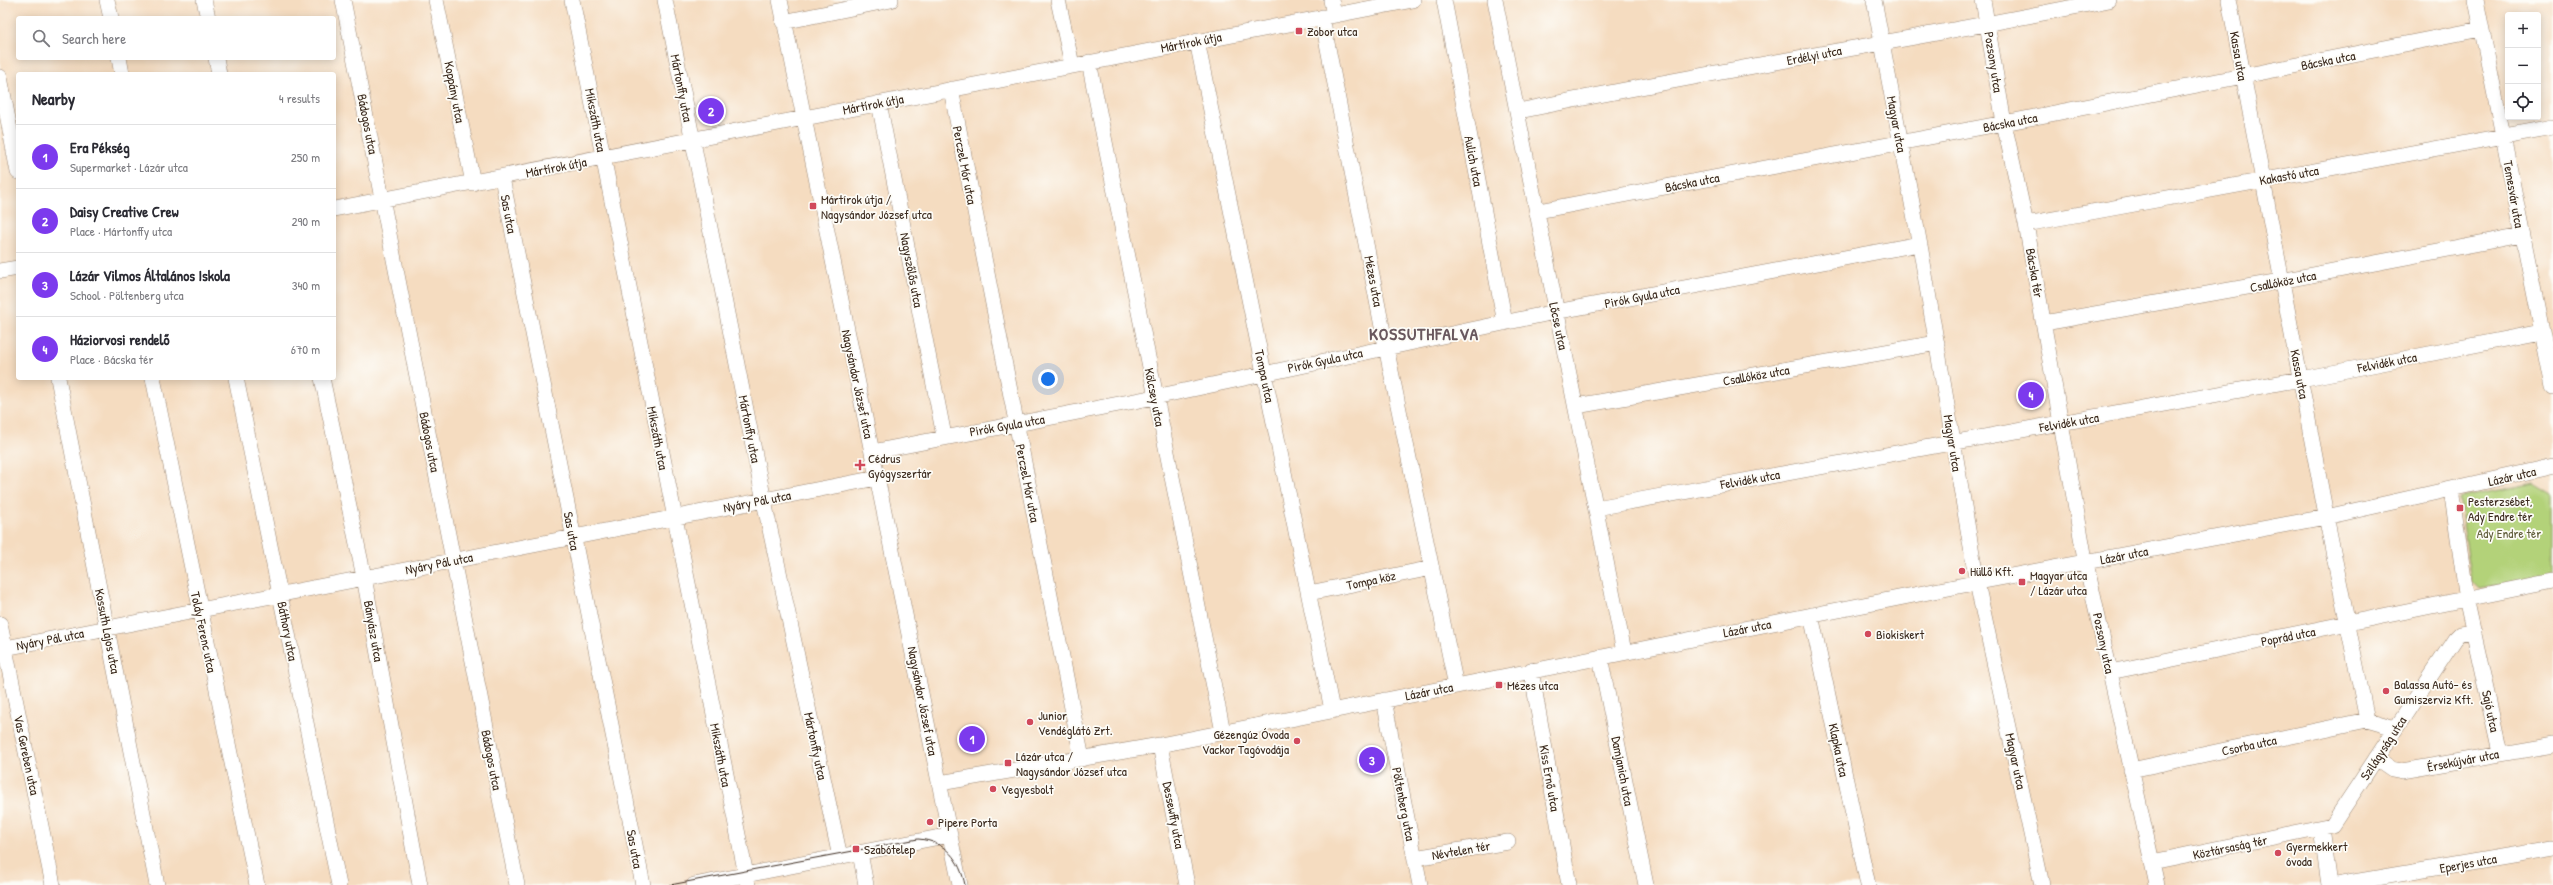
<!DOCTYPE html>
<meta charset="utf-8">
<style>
:root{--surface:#fff;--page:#f2f2f3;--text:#2b2b33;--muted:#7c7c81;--line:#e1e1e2;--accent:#7c3aed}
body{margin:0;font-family:"Patrick Hand",sans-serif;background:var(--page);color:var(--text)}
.controls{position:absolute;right:12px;top:12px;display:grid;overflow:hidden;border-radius:4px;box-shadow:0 2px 10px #0003}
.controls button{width:36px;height:36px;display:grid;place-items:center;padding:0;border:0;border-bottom:1px solid var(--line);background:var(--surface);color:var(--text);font:20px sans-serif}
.you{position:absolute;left:1048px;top:379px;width:14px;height:14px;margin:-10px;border:3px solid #fff;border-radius:50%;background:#1a73e8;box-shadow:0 0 0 6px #1a73e833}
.badge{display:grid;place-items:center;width:26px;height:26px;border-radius:50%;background:var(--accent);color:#fff;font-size:13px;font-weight:700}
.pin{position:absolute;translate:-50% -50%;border:2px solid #fff;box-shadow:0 1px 4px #0006}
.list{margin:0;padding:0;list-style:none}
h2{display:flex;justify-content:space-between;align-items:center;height:52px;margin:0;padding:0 16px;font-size:17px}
h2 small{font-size:13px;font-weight:400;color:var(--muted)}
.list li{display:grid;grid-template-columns:26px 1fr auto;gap:12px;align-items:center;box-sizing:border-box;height:64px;padding:0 16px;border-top:1px solid var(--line)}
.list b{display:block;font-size:15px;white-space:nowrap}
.list p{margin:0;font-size:13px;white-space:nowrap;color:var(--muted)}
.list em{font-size:13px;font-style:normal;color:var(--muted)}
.icon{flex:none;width:22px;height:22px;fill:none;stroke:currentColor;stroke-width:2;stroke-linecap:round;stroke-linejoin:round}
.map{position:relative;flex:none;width:2553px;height:885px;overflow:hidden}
.search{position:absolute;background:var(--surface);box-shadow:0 2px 10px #0003;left:16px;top:16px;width:320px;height:44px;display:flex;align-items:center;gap:10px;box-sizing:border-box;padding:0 14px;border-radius:4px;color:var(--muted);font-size:15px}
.panel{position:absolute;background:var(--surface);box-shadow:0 2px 10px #0003;left:16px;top:72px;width:320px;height:308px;border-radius:4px}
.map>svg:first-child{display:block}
</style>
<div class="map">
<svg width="2553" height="885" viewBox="0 0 2553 885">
<rect width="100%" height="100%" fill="#fdfcf7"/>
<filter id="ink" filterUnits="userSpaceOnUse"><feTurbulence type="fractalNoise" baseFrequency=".025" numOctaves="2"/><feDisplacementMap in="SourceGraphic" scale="8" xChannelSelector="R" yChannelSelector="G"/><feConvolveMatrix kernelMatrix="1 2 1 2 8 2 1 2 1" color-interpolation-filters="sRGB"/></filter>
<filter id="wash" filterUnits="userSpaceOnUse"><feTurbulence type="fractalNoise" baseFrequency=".012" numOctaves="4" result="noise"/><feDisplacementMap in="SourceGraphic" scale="16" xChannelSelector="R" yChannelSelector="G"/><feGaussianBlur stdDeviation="0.9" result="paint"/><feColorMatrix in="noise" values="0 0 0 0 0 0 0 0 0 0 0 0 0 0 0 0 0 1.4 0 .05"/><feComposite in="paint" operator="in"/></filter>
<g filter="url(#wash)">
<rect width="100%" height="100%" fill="#f5dcc0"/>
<path fill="#b3d279" stroke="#777e4c" d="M 2535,483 L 2553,494 L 2553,574 L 2480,589 L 2472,581 L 2459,498 Z"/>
</g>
<g filter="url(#ink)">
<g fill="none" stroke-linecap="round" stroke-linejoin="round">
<g stroke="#98836f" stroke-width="16">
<path id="minor" d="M 107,0 L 111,18
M 204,0 L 208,18
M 343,0 L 517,885
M 436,0 L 473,183
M 572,0 L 748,885
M 665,0 L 765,506 L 840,857
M 780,0 L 960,885
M 1058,0 L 1072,65
M 1331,0 L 1334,15
M 1444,0 L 1505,323
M 1495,0 L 1624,652
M 1874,0 L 1921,251 L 1977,583 L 2042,885
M 1983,0 L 2004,123 L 2026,224 L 2084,554 L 2157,885
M 2229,0 L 2328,526 L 2367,720 L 2395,728
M 2476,0 L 2553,387
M 1322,17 L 1386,347 L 1456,686
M 783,22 L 891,0
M 1197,41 L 1332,710
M 119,58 L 122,74
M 216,58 L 219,74
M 1089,62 L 1223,732
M 0,77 L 18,172
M 951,89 L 1082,759
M 879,103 L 944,436
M 1519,111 C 1715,70 1913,40 2109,0
M 502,178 L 643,885
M 334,209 L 1413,0
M 1538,211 L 1999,124 L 2481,29
M 2026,224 L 2553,127
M 0,271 L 18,268
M 2044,323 L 2275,282 L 2522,235
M 58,378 L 157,885
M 153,378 L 257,885
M 236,378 L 339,885
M 322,378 L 364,577 L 420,885
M 1576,406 L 1937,343
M 872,452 L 1155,397 L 1555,312 L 1919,244
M 2451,489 L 2468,607 L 2500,753
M 1596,508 L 2301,379 L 2541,332
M 1309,593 L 1432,568
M 1811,615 L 1868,885
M 0,624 L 53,885
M 0,649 L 877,478
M 1600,657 L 1646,885
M 1531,670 L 1569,885
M 2110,672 L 2553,581
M 1384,700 L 1420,885
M 1160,745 L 1187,885
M 2376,758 L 2392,769 L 2402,771 L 2553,745
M 2131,770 L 2367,720
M 940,783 L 1160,745 L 1984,581 L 2326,517 L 2553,466
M 2321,828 L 2329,885
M 860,853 L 866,885
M 1415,858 L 1508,842
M 2152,862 L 2332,825 L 2455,639 L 2460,634 L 2474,632
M 694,885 L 950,835
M 2336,885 L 2553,848"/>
</g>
<use href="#minor" stroke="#fff" stroke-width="15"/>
<path stroke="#3b2a1e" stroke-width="1" d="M 670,885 L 918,839 C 946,841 960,860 965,885"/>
</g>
</g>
<g fill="#d1495b" stroke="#fdfcf7" stroke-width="1.5">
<rect x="1295" y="27" width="8" height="8" rx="2"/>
<rect x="809" y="202" width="8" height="8" rx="2"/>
<path d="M858 459h4v4h4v4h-4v4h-4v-4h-4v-4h4z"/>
<rect x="2456" y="504" width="8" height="8" rx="2"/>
<circle cx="1962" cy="571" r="4"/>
<rect x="2018" y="578" width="8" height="8" rx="2"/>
<circle cx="1868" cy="634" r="4"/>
<rect x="1495" y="681" width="8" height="8" rx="2"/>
<circle cx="2386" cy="691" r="4"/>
<circle cx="1030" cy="722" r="4"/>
<circle cx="1297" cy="741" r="4"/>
<rect x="1004" y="759" width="8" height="8" rx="2"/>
<circle cx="993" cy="789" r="4"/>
<circle cx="930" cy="822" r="4"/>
<rect x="852" y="845" width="8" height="8" rx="2"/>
<circle cx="2278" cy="853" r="4"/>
</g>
<g text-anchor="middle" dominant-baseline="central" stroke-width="3.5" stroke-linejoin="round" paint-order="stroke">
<g font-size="13" fill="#3b2a1e" stroke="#fdfcf7" text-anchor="start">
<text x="1307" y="31">Zobor utca</text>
<text x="821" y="199">Mártírok útja /<tspan x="821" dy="15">Nagysándor József utca</tspan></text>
<text x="868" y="458">Cédrus<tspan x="868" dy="15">Gyógyszertár</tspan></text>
<text x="2468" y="501">Pesterzsébet,<tspan x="2468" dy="15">Ady Endre tér</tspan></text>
<text x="1970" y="571">Hüllő Kft.</text>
<text x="2030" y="575">Magyar utca<tspan x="2030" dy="15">/ Lázár utca</tspan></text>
<text x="1876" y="634">Biokiskert</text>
<text x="2394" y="684">Balassa Autó- és<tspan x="2394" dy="15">Gumiszerviz Kft.</tspan></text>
<text x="1507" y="685">Mézes utca</text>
<text x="1038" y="715">Junior<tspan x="1038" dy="15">Vendéglátó Zrt.</tspan></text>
<text x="1289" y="734" text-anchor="end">Gézengúz Óvoda<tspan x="1289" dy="15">Vackor Tagóvodája</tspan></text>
<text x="1016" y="756">Lázár utca /<tspan x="1016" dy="15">Nagysándor József utca</tspan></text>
<text x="1001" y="789">Vegyesbolt</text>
<text x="938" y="822">Pipere Porta</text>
<text x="2286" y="846">Gyermekkert<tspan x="2286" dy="15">óvoda</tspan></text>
<text x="864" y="849">Szabótelep</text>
</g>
<g font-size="13" fill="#3b2a1e" stroke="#fdfcf7">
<text transform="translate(1191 42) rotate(-11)">Mártírok útja</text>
<text transform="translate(1814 55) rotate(-11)">Erdélyi utca</text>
<text transform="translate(2239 56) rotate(80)">Kassa utca</text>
<text transform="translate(2328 60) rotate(-11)">Bácska utca</text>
<text transform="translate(1994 62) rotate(81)">Pozsony utca</text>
<text transform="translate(682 88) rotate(79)">Mártonffy utca</text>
<text transform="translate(455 92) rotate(79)">Koppány utca</text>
<text transform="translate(873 104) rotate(-11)">Mártírok útja</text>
<text transform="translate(596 120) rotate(79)">Mikszáth utca</text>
<text transform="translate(2010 122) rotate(-11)">Bácska utca</text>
<text transform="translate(368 124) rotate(79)">Bádogos utca</text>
<text transform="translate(1897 124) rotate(79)">Magyar utca</text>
<text transform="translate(1474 161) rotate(79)">Aulich utca</text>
<text transform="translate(965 165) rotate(79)">Perczel Mór utca</text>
<text transform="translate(556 167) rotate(-11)">Mártírok útja</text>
<text transform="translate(2289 175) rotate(-10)">Kakastó utca</text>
<text transform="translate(1692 182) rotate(-11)">Bácska utca</text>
<text transform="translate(2514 194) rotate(80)">Temesvár utca</text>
<text transform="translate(509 214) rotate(79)">Sas utca</text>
<text transform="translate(912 270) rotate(79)">Nagyszőlős utca</text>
<text transform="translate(2035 273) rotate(80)">Bácska tér</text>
<text transform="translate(1374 281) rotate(79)">Mézes utca</text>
<text transform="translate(2283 281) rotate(-11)">Csallóköz utca</text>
<text transform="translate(1642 296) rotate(-11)">Pirók Gyula utca</text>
<text transform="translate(1559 326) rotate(78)">Lőcse utca</text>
<text transform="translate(1325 360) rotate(-12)">Pirók Gyula utca</text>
<text transform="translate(2387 362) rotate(-11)">Felvidék utca</text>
<text transform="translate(2300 374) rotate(79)">Kassa utca</text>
<text transform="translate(1756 375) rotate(-10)">Csallóköz utca</text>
<text transform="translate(1265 376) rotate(78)">Tompa utca</text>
<text transform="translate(858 384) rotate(78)">Nagysándor József utca</text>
<text transform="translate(1155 397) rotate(79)">Kölcsey utca</text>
<text transform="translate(2069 422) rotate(-10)">Felvidék utca</text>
<text transform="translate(1007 425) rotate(-10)">Pirók Gyula utca</text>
<text transform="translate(750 429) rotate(79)">Mártonffy utca</text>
<text transform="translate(658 438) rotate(79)">Mikszáth utca</text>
<text transform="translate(430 442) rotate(79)">Bádogos utca</text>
<text transform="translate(1953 443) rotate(81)">Magyar utca</text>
<text transform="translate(2512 476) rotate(-13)">Lázár utca</text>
<text transform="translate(1750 479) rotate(-10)">Felvidék utca</text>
<text transform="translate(1028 483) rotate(79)">Perczel Mór utca</text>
<text transform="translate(757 501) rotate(-11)">Nyáry Pál utca</text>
<text transform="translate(572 531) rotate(79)">Sas utca</text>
<text transform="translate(2124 555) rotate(-11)">Lázár utca</text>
<text transform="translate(439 563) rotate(-11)">Nyáry Pál utca</text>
<text transform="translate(1371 580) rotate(-12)">Tompa köz</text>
<text transform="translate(1747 628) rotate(-11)">Lázár utca</text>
<text transform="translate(108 631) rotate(79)">Kossuth Lajos utca</text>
<text transform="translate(288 631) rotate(79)">Báthory utca</text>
<text transform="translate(374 631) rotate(80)">Bányász utca</text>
<text transform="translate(204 632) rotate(78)">Toldy Ferenc utca</text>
<text transform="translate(2288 636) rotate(-11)">Poprád utca</text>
<text transform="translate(50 639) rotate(-11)">Nyáry Pál utca</text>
<text transform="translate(2104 643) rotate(78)">Pozsony utca</text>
<text transform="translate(1429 691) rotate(-11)">Lázár utca</text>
<text transform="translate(923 701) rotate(79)">Nagysándor József utca</text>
<text transform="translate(2491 711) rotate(78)">Sajó utca</text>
<text transform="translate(2249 745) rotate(-12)">Csorba utca</text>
<text transform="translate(816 746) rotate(78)">Mártonffy utca</text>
<text transform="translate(2383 748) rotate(-57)">Szilágyság utca</text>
<text transform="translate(1839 750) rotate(78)">Klapka utca</text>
<text transform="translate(27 755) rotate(78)">Vas Gereben utca</text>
<text transform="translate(721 755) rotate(79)">Mikszáth utca</text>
<text transform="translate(492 760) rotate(79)">Bádogos utca</text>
<text transform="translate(2463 760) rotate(-11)">Érsekújvár utca</text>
<text transform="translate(2016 761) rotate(78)">Magyar utca</text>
<text transform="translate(1623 771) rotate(79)">Damjanich utca</text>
<text transform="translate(1550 778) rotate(80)">Kiss Ernő utca</text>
<text transform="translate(1404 804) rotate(79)">Pöltenberg utca</text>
<text transform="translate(1174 815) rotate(79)">Dessewffy utca</text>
<text transform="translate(2230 847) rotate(-12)">Köztársaság tér</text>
<text transform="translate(635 849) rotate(79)">Sas utca</text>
<text transform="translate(1461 850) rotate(-10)">Névtelen tér</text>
<text transform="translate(2468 863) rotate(-10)">Eperjes utca</text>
</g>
<g font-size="13" fill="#5f5c39" stroke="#fdfcf7">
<text x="2509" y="533">Ady Endre tér</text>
</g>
<g font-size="17" font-weight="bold" letter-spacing="1" fill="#69585e" stroke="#fdfcf7">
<text x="1424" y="333">KOSSUTHFALVA</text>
</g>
</g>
</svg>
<div class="controls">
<button>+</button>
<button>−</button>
<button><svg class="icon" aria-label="locate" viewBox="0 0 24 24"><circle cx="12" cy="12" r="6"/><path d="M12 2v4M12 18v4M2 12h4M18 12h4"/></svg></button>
</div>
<div class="you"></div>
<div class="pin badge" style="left:972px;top:739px">1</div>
<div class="pin badge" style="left:711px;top:111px">2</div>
<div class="pin badge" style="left:1372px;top:760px">3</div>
<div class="pin badge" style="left:2031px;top:395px">4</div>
<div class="search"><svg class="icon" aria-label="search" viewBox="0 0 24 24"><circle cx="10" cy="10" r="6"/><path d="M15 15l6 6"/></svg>Search here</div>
<section class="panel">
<h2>Nearby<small>4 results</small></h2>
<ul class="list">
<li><span class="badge">1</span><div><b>Era Pékség</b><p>Supermarket · Lázár utca</p></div><em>250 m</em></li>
<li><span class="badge">2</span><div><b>Daisy Creative Crew</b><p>Place · Mártonffy utca</p></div><em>290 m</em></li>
<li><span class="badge">3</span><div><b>Lázár Vilmos Általános Iskola</b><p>School · Pöltenberg utca</p></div><em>340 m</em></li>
<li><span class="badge">4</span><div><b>Háziorvosi rendelő</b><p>Place · Bácska tér</p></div><em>670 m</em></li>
</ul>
</section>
</div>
